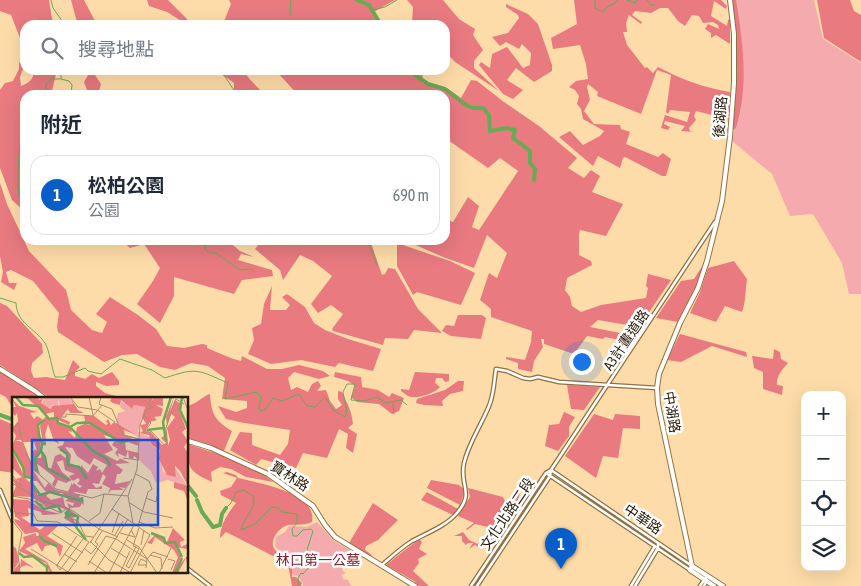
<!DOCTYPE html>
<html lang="zh-TW">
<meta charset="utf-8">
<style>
:root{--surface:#fff;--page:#f2f2f3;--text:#1f2937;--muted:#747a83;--line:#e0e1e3;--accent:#075ec8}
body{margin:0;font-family:"Asap Condensed","Noto Sans TC",sans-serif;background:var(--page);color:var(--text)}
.controls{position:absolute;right:15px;bottom:15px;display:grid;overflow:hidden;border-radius:10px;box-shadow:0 5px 20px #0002}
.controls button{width:45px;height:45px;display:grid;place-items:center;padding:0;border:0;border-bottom:1px solid var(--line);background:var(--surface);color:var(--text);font:25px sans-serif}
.you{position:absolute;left:581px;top:361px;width:18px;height:18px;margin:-12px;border:4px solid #fff;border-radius:50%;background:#1a73e8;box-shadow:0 0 0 8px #1a73e833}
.badge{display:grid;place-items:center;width:32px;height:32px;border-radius:50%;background:var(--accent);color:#fff;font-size:16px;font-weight:700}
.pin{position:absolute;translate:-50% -41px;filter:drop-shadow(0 1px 2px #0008)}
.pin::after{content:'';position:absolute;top:26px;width:18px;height:15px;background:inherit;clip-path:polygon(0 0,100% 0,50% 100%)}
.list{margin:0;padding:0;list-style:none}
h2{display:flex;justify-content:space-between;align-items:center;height:65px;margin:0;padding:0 20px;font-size:21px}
h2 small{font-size:16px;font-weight:400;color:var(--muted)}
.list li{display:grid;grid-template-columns:32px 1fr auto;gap:15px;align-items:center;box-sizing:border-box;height:80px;margin:0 10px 10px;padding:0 10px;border:1px solid var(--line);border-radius:15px}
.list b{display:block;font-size:19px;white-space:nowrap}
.list p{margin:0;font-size:16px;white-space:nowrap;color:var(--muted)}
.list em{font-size:16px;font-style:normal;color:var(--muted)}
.icon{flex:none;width:28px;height:28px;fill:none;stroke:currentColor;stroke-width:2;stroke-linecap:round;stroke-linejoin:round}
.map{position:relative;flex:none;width:861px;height:586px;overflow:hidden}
.search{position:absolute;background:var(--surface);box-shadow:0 5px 20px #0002;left:20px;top:20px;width:430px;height:55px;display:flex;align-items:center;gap:12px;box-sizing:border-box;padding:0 18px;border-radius:15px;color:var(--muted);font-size:19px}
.panel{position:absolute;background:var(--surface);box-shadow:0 5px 20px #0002;left:20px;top:90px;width:430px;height:155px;border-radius:15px}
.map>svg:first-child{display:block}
</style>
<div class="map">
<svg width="861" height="586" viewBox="0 0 861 586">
<rect width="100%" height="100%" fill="#fedca9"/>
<path fill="#f5abad" d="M 733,0 L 814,0 L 823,39 L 861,63 L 861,294 L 849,294 L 842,263 L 813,214 L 790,216 L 772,174 L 732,141 L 742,92 Z
M 317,522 L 333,540 L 351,551 L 354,554 L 349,565 L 346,564 L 342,570 L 346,573 L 342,575 L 343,579 L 348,580 L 351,586 L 303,586 L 303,583 L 297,576 L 291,575 L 288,564 L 289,557 L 275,547 L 276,537 L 285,532 L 289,526 L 307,527 Z"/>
<path fill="#e87a80" d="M 0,0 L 49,0 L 52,19 L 58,25 L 25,25 L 25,54 L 23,53 L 20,38 L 11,15 L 0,11 Z
M 71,0 L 84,0 L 95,21 L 88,23 L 77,22 Z
M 147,0 L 168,0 L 187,19 L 188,25 L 167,12 L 149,6 Z
M 229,0 L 395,0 L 372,13 L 379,25 L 220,25 L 225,19 L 231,4 Z
M 407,0 L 443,0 L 459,19 L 475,29 L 473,35 L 483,50 L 474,61 L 474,68 L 499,91 L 455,62 L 445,51 L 445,25 L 414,25 L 412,22 L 413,7 Z
M 574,0 L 721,0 L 727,6 L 726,9 L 714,1 L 711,16 L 727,26 L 728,20 L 730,19 L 730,44 L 716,35 L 711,38 L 711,33 L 705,29 L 708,24 L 719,29 L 718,25 L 713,22 L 703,23 L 699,16 L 692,15 L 685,26 L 678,21 L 668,8 L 660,8 L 651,13 L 635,11 L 632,15 L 642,22 L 641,24 L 629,15 L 626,23 L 627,32 L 623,32 L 627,45 L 645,68 L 647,67 L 653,73 L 658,67 C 681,79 704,88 730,92 L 727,135 L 724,133 L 724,118 L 696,111 L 694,116 L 696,120 L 689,128 L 690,131 L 694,132 L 681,131 L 685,126 L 665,121 L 664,124 L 670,127 L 668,130 L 661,128 L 665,115 L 687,122 L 690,112 L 670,110 L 668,114 L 666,112 L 671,75 L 657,70 L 641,114 L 597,96 L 598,92 L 588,84 L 587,87 L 590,100 L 584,111 L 594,124 L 620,125 L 621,129 L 630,132 L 626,144 L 658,157 L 663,153 L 671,159 L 666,176 L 662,176 L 625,157 L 623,158 L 620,168 L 598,156 L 593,166 L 559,137 L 570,131 L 583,145 L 600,136 L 604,131 L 583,119 L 581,109 L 577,104 L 579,96 L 575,90 L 569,87 L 576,81 L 588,79 L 586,64 L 580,45 L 553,49 L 551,38 L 577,24 Z
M 731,0 L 736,0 C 743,44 749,84 736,128 L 733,130 L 732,136 L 735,59 Z
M 817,0 L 850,0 L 854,11 L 861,15 L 861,62 L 824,38 Z
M 506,4 L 528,14 L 538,24 L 552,65 L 552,71 L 534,82 L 516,68 L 507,80 L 523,90 L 513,99 L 503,94 L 479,65 L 481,62 L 490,68 L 492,54 L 507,47 L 523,68 L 530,65 L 531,53 L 522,44 L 519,49 L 506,42 L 500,46 L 492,37 L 508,33 L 519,18 L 518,15 L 506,7 Z
M 19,62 L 24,66 L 20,77 L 21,86 C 29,83 34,79 34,70 L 57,70 L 51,95 L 25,95 L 25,212 L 12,200 L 0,168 L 0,90 L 5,83 L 13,81 L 19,69 Z
M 91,70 L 96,70 L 95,75 L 101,84 L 98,95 L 85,95 L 87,90 L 84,82 Z
M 216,70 L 243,70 C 249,80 257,86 265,95 L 234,94 L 234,83 Z
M 280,70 L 411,70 L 412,74 L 417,70 L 423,70 L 422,83 L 447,88 L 461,98 L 471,80 L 477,81 L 504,102 L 539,126 L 577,158 L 568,168 L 584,178 L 591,170 L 600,176 L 592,192 L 623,204 L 606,236 L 580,230 L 579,234 L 579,255 L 591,261 L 592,265 L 567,278 L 565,290 L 570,297 L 572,306 L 581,312 L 601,305 L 646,298 L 648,288 L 646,286 L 648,274 L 671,280 L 639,327 L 598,320 L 590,327 L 630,335 L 629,342 L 605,337 L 603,339 L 587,336 L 574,354 L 544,344 L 544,339 L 541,339 L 543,347 L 534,361 L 532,372 L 518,369 L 518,363 L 506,359 L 506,357 L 525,360 L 531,342 L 532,331 L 491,317 L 491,309 L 480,300 L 489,273 L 497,278 L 507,253 L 487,235 L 474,268 L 443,257 L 404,240 L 445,240 L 445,219 L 453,222 L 468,197 L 479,206 L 472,227 L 479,230 L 518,171 L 500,158 L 488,168 L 445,138 L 445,95 L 298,95 L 279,74 Z
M 0,183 L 7,204 L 29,251 L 66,290 L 71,310 L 92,330 L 102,333 L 107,322 L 96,314 L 110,297 L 138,315 L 156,329 L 167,346 L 184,348 L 202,344 L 207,345 L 207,348 C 219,353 229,358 241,361 L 242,356 L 267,369 L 282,369 L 299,365 L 323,371 L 330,376 L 319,379 L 294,372 L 288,378 L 291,390 L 297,387 L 308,392 L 312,384 L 318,381 L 321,386 L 317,391 L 326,390 L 330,401 L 336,409 L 342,405 L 338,399 L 338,391 L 342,392 C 348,406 351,408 353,424 L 348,428 L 357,434 L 353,453 L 346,448 L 348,434 L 339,429 L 327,458 L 303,453 L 296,468 L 261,459 L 256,465 L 230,450 L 240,432 L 252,433 L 252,445 L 280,455 L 288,444 L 290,430 L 244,423 L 226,419 L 218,406 L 236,412 L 247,408 L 247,401 L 222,399 L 225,378 L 208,366 L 191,363 L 175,370 L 160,367 L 137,354 L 122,355 L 104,362 L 58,332 L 57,326 L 59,313 L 33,281 L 11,270 L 6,272 L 9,283 L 17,283 L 14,290 L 1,282 L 3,272 L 0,256 Z
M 121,240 L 227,240 L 240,251 L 254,257 L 241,254 L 238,260 L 272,270 L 273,276 L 242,280 L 234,294 L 174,277 L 174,296 L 160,323 L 137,304 L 153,281 L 160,268 L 144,244 L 130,248 Z
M 262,240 L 278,240 L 289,245 L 292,240 L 370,240 L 382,275 L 385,274 L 388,268 L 395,269 L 418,309 L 442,333 L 414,330 L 408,339 L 385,338 L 383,345 L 333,331 L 332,329 L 343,314 L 331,305 L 318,313 L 311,304 L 332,276 L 313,261 L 300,255 L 283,280 L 280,270 L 255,249 Z
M 397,243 L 450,261 L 475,273 L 461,305 L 417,292 L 413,295 L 397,266 Z
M 734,261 L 747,279 C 745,291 746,301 742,312 L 725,306 L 716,322 L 690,313 L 700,292 L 708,268 Z
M 703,265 L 694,293 L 678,322 L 656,318 L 681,281 L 694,279 Z
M 272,286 L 270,310 L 286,310 L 290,305 L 282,297 L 287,294 L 305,307 L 314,323 L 325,330 L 348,339 L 381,349 L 373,371 L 339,363 L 335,367 L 301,360 L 271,364 L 248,354 L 254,340 L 252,328 L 261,324 L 264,304 Z
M 0,303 L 7,306 L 42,344 L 43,353 L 32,363 L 31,371 L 34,378 L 46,377 L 65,380 L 73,360 L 80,367 L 75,372 L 75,376 L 85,379 L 92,374 L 99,378 L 112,372 L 119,381 L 119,385 L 106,386 L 96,382 L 96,386 L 105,393 L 123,398 L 50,398 L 0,365 Z
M 458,315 L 482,315 L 486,318 L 481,339 L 451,336 L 442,331 L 446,325 L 454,326 Z
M 680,334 L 746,352 L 747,357 L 712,346 L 681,362 L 667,360 Z
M 774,349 L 780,352 L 781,359 L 788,363 C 782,370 776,376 777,385 L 783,386 L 782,395 L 763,389 L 763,372 L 754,368 L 752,356 L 773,359 Z
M 0,372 L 11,378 L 40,398 L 14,398 L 14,407 L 12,407 L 6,397 L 0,394 Z
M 335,372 L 361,377 L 362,387 L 378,390 L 389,397 L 392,393 L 404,398 L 399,411 L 392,414 L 379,404 L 357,402 L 351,397 L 355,386 L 348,381 L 334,377 Z
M 415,372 L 449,374 L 449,381 L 445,382 L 442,378 L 436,378 L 435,383 L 440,387 C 435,393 421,398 412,397 C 408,397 404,393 401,391 L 401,389 L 409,390 Z
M 458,381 L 464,381 L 463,391 L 450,394 L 442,401 L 443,406 L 424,405 L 416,403 L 417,399 L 445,390 Z
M 567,385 L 600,387 L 584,410 L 571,409 Z
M 210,394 C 211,413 215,421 232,431 L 224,451 L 188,438 L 188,406 L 195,403 L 207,395 Z
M 564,412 L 575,417 L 569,427 L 569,436 L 558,451 L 545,446 L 549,425 L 559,424 Z
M 594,414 L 613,420 L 615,414 L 640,416 L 640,429 L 623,428 L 618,458 L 603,456 L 596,478 L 565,456 Z
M 0,419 L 14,425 L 14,473 L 0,471 Z
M 188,444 C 214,453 253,464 273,482 L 246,477 L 231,469 L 220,467 L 211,472 L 212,482 C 189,471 188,470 188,444 Z
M 227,472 L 236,475 L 238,478 C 258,483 318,492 312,522 C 304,526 297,524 288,525 C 280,527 271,538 273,546 C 275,553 285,558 292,560 L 292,577 L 296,577 L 302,583 L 301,586 L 292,586 L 288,564 L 282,557 L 273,556 L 226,532 L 220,538 C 220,525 228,513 236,503 L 221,495 L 220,491 L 231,487 L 237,478 L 223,473 Z
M 431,480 L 459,485 L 465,490 L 460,505 L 427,488 Z
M 468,488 L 503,497 L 506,503 L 513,501 L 516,496 L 520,493 L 517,504 L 519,509 L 504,526 L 497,522 L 494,526 L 499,529 L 500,532 L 490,547 L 486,545 L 481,549 L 475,545 L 469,549 L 473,543 L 468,543 L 466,545 L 462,541 L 462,536 L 454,536 L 463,532 L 469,540 L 478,544 L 493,528 L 475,524 L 467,530 L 466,529 L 474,523 L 458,516 L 470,497 Z
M 427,492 L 458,509 L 453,515 L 421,500 Z
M 373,503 L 398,520 L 378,540 L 366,546 L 365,550 L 372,555 L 369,557 L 349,543 Z
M 419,539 L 422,542 L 419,549 L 427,554 L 418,559 L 419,563 L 413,571 L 429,586 L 419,586 L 414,581 L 386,565 Z"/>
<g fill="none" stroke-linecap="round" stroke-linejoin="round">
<path stroke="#6baa54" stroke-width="1" d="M 51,0 L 53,8 L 65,25
M 595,0 L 595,8 L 602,12 L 609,6 L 614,4 L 617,0
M 627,0 L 635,3 L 637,0
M 647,0 L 651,5 L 655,5
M 373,10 L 385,7 L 397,0
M 290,15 L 291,0
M 61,70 L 61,79 L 69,81 L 72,85 L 71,95
M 216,70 C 228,74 229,88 239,95
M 45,95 L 46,85 L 51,79 L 60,79
M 25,130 L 21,134 L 18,168 L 18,187 L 19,194 L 25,203
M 203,240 L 206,250 L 210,253 L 216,253 L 240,270 L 252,269 L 255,272
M 368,240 L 377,266
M 0,298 L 16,303 C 17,324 35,328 45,343 C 49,349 52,369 55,377 L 63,377 L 85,368 L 88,371 L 101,374 L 120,359 L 152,370 L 165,378 C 197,367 198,370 228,383 L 225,399 L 256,392 L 261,397 L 259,408 L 261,411 L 266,409 L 273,398 L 282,401 L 299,394 L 307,406 L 315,407 L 325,397 L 333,410 L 345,417 L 347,412 L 343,392 L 347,384 L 355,384 L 351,400 L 364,401 L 377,397 L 386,403 L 401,400 L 407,405
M 393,403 L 394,414
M 226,508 L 231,503 L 236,492 L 244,490 L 254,497 C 254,512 245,516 241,530 L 255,524 L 272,507 L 278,508 L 282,512 L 297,514 L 297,523 L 292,529 L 293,536 L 297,536 L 303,530 L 311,529 L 313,531 L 307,550 L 311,558 L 309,567 L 303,574 L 301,573 L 298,578 L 299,586"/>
<path stroke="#6baa54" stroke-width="4" d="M 357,0 L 369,5 L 381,25
M 412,70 L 412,73 L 428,84 L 445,89 L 466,105 L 473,108 L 483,108 L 489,115 L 490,131 L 507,128 L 515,130 L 513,138 L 530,151 L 530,163 L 535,169 L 534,180
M 0,415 L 14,420
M 188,486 L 196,496
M 197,500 L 202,512 L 213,527 L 220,525 L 222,514 L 226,508"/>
<g stroke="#907242" stroke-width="5">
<path id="minor" d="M 551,470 L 692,566
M 546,473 L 690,570
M 0,490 L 14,524
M 382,565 C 391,557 401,548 412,541 C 427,533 446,526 457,513 C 475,492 459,486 464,463 C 469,442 481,426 489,406 C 494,395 494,381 496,369 L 507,371 L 523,378 L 530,379 L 538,377 L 559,382 L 657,388
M 188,569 L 210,586
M 471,586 L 546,473 L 551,470
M 477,586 L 550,476 L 551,470 L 715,222
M 631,586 L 655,546
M 635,586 L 658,548 L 658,543
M 700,586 L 707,576
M 704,586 L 707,580"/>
</g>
<g stroke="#907242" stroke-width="6">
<path id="major" d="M 0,369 L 35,391 L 44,398
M 188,441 L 211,448 L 268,474 L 313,506 L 325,525 L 335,537 L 415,586
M 692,566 L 723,586
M 714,586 L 690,570 L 692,566 L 658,404 L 657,388 L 659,374 L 680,323 L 698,288 L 707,261 L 722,201 L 730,137 L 734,83 L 734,34 L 730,0"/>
</g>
<use href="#minor" stroke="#fff" stroke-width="2.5"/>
<use href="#major" stroke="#fff" stroke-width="4"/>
</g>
<g text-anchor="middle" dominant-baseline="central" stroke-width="5" stroke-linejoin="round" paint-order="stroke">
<g font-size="14" fill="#281c08" stroke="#fff">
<text transform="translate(720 117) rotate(-85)">後湖路</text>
<text transform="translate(626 340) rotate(-56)">A3計畫道路</text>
<text transform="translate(672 412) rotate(81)">中湖路</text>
<text transform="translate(290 476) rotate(33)">寶林路</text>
<text transform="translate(507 514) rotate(-56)">文化北路二段</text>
<text transform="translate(643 519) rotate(34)">中華路</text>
</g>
<g font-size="14" fill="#811e2c" stroke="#fff">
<text x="318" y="560">林口第一公墓</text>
</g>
</g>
<g transform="translate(12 397)">
<rect width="176" height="176" fill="#fedca9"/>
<path d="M 29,0 L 57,0 L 61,6 L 49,10 L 46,3 L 46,10 L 40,8 L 39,11 L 30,7 L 32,2 L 26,3 ZM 109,4 L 120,12 L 122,8 L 133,10 L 126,35 L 138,40 L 140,49 L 148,53 L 151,75 L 164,80 L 162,69 L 176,90 L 156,83 L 144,86 L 139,74 L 127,63 L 127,41 L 104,25 L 106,16 L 113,14 L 108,10 Z" fill="#f5abad"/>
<path d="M 14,0 L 28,0 L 26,3 L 31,2 L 29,6 L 39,12 L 40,9 L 61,7 L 59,2 L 66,13 L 72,16 L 58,16 L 56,12 L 49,21 L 58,25 L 57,28 L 42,21 L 42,15 L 33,17 ZM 100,0 L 140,0 L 141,4 L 141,0 L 151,1 L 151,9 L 144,8 L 151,12 L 149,19 L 142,20 L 145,23 L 138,25 L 133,34 L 139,35 L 150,48 L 154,46 L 149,41 L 155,37 L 155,52 L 158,43 L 155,31 L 163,20 L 159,17 L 155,29 L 154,20 L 162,0 L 158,15 L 163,3 L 169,7 L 167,13 L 174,32 L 170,35 L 176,44 L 172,50 L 176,56 L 176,105 L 172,94 L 162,91 L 162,85 L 176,89 L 168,74 L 163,69 L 164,80 L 155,78 L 147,62 L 148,53 L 140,48 L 137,38 L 128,36 L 131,34 L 128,28 L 134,27 L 130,20 L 133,10 L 122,8 L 120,12 L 109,3 L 108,8 L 101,6 L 98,4 ZM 0,2 L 7,9 L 25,15 L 18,16 L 22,22 L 25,19 L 30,22 L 26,30 L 29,53 L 24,61 L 29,61 L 30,55 L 36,73 L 39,72 L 43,59 L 48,57 L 55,62 L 55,58 L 45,50 L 51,48 L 53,42 L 45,42 L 47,47 L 42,44 L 36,27 L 33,38 L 35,45 L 32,40 L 34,46 L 31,46 L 28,29 L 33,20 L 45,22 L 48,28 L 58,30 L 60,35 L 56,34 L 63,41 L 65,30 L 73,27 L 84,29 L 68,25 L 73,24 L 72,18 L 82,19 L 94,28 L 96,26 L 94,25 L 96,22 L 99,28 L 102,25 L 108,28 L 124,38 L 112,33 L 113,38 L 126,41 L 117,41 L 125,43 L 126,46 L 127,41 L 127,63 L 122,59 L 121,62 L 117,61 L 116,53 L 114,60 L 106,56 L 107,61 L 118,66 L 103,67 L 111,73 L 108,77 L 105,77 L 103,87 L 118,84 L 113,91 L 107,90 L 112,93 L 99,93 L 96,97 L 98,91 L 90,87 L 94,80 L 91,77 L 87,87 L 80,86 L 84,91 L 90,89 L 90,92 L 76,92 L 74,97 L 64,95 L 60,96 L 56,95 L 60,85 L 60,88 L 62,86 L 68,91 L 70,89 L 65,87 L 68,83 L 66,81 L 61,84 L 57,79 L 63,77 L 53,73 L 51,63 L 45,65 L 43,62 L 50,75 L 60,83 L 54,86 L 46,83 L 43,90 L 40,87 L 43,82 L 41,79 L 24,66 L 28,77 L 21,73 L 33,91 L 36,86 L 44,93 L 68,98 L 67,100 L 71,102 L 72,109 L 70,106 L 68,110 L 57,111 L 55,106 L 61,109 L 62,106 L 53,104 L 56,102 L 50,96 L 35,96 L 25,84 L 20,84 L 20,80 L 13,80 L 11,68 L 0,50 L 4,39 L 0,32 L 6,24 L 5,16 L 3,19 L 0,15 L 0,10 L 4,10 ZM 4,37 L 11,45 L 22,45 L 25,54 L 23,52 L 19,58 L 20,67 L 10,45 L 3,43 L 9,43 ZM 92,38 L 104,42 L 100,48 L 106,52 L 103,56 L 108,62 L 105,64 L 92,57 L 101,53 ZM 113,44 L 127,49 L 127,56 L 114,53 ZM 58,47 L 65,59 L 78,68 L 82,61 L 95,68 L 90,76 L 88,72 L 84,74 L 86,70 L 81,67 L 76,76 L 69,68 L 69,71 L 58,66 L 59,58 L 53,50 L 60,51 ZM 0,53 L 13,81 L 26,93 L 25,98 L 36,97 L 34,99 L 39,103 L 51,100 L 53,109 L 66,119 L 60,121 L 66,130 L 52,121 L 55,113 L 45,109 L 36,110 L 19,100 L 0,99 L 4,89 L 0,81 L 8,86 L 4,82 L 10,80 L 0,71 ZM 0,102 L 16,103 L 32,113 L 49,117 L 30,118 L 29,115 L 16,111 L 17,119 L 9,120 L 28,133 L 33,129 L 46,129 L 35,139 L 51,149 L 48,160 L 44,150 L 39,148 L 33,149 L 30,155 L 25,146 L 13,152 L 35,165 L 41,176 L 38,176 L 34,166 L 7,154 L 13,146 L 11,140 L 24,136 L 24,139 L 29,139 L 25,135 L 13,137 L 3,125 L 2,122 L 9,124 L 3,119 ZM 161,131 L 173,143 L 168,145 L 169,150 L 177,146 L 176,152 L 164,150 L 169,160 L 164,172 L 176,158 L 176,169 L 174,161 L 166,176 L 160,176 L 166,160 L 162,153 L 143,140 L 140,147 L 135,146 L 144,137 L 155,145 ZM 0,149 L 4,151 L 7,164 L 2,173 L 8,166 L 8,171 L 9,162 L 22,171 L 14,168 L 7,171 L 7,176 L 2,176 Z" fill="#e87a80" fill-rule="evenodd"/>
<path fill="none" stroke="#6baa54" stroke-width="2.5" d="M 4,0 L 11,8 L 26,9 L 37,22 L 45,21 L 46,26 L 58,30 L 80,53 L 95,62 L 98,69M 170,0 L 168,13 L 177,33M 32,23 L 26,28 L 27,38 L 30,47 L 34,47M 58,30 L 65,26 L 78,26 L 108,45 L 116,44M 135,33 L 151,31M 154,44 L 151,25 L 159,0M 30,47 L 29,54 L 33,60 L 35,71 L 57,83M 0,51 L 11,70 L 13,80 L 20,81 L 19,85 L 28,98 L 38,95 L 70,104 L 70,100M 48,52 L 55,57 L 56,68 L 67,70 L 75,82M 25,74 L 23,62 L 29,54M 23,104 L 32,112 L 46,109 L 49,115M 53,117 L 56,114 L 55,120 L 60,117 L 66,120 L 64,130 L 74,143M 139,136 L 152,141 L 153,146 L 163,145 L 170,160M 27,138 L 32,144 L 45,149M 7,156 L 12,160 L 21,159 L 35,170 L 35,176M 164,175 L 170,161"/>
<path fill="none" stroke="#a88f69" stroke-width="1" d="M 58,0 L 66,10 L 85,13 L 103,25M 77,0 L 81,18M 89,0 L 87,7 L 100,12 L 111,38 L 127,42M 171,0 L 177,16M 132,18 L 139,26 L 133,34 L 139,34 L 156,52 L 154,31 L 162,6 L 164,2 L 172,7M 49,20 L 54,20 L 54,17 L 81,19 L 90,8M 0,31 L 7,26 L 9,41 L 21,72 L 44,92 L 80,101 L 92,97M 111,61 L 127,63M 124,77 L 137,84 L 140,92 L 136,95 L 126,129M 0,78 L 10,90M 0,86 L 30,104 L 58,112 L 87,132 L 78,146M 0,99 L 17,102 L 49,116 L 54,112M 134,101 L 144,105 L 145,99M 118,106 L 132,115M 100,112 L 121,126M 132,115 L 161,121M 0,116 L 3,114 L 4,120 L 4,116 L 21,117M 0,123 L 10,136 L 6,157 L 8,176M 77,124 L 88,116 L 92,97 L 116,99M 127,125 L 143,131 L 161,130M 62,126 L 60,122 L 66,124 L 73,139 L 81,140M 40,136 L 71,156M 100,136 L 107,116M 108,136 L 123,140 L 119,133M 103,138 L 111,124M 106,140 L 87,132 L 120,82M 115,143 L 127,150 L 145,176M 78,144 L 97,163 L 119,176M 129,148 L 132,133M 121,149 L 124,150 L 127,152 L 117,171 L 114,169 L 124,150M 121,149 L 127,131M 84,150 L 86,147 L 83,145 L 90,134M 99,151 L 115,161M 19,152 L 56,175 L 77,145 L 46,125 L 25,124 L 20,114M 73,152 L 79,157 L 84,151M 52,157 L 65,165M 138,158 L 149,161 L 150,172M 156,162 L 163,164 L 159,173M 77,164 L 95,176M 44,168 L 48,173 L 71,142M 45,168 L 65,139M 76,168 L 94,139 L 104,142 L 135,162M 134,168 L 126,168 L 129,162 L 135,165M 134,171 L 135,162 L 141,155 L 156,160M 82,176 L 116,122M 97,176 L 122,128M 108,176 L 118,154M 118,176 L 138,138 L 121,126 L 116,99 L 125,72 L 128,28 L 134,13 L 141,10 L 136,7 L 141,0M 147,176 L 159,151"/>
<path fill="#1d4ed8" fill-opacity="0.15" stroke="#1d4ed8" stroke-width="2.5" d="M 20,43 L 146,43 L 146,128 L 20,128 Z"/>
<rect width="176" height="176" fill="none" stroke="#281c08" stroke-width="2.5"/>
</g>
</svg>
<div class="controls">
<button>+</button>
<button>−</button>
<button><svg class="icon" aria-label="locate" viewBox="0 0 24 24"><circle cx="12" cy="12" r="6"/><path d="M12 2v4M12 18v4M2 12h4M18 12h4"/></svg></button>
<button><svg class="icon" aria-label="layers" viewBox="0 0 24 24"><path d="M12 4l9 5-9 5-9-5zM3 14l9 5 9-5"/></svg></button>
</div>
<div class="you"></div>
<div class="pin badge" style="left:561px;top:569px">1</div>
<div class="search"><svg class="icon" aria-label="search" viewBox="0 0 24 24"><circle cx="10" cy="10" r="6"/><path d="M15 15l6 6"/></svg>搜尋地點</div>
<section class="panel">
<h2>附近<small></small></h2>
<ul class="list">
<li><span class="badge">1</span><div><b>松柏公園</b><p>公園</p></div><em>690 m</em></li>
</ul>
</section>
</div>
